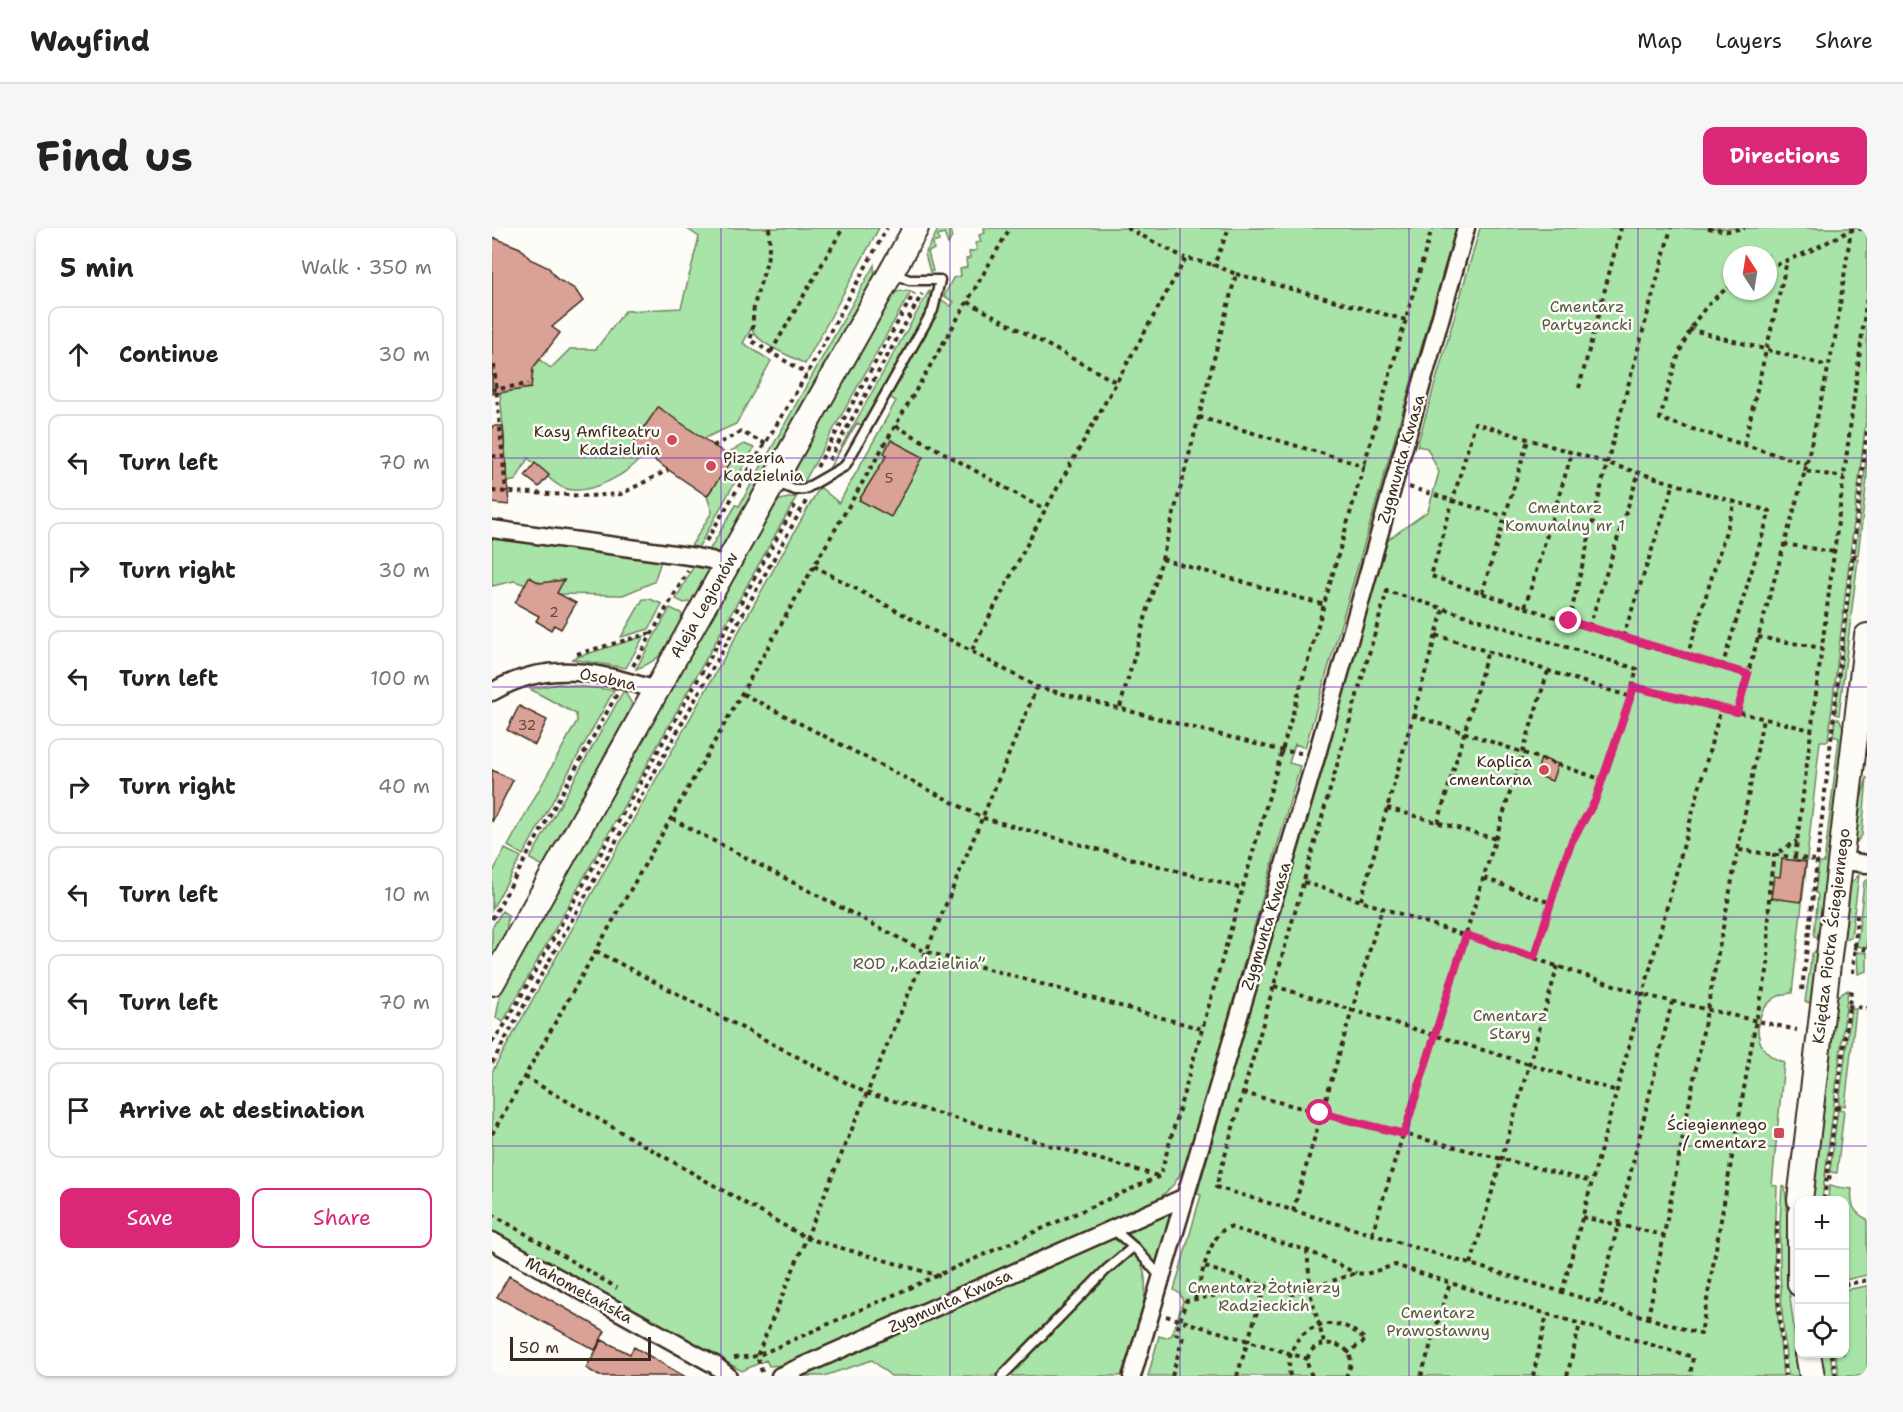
<!DOCTYPE html>
<meta charset="utf-8">
<style>
:root{--surface:#fff;--page:#f6f6f6;--text:#222;--muted:#767676;--line:#e0e0e0;--accent:#db2777}
body{margin:0;font-family:"Shantell Sans",sans-serif;background:var(--page);color:var(--text)}
.controls{position:absolute;right:18px;bottom:18px;display:grid;overflow:hidden;border-radius:12px;box-shadow:0 2px 4px #0004}
.controls button{width:54px;height:54px;display:grid;place-items:center;padding:0;border:0;border-bottom:2px solid var(--line);background:var(--surface);color:var(--text);font:30px sans-serif}
.compass{position:absolute;left:1231px;top:18px;width:54px;height:54px;border-radius:50%;background:var(--surface);box-shadow:0 2px 4px #0004;rotate:348deg}
.scale{position:absolute;left:18px;bottom:15px;width:141px;box-sizing:border-box;padding-left:6px;border:3px solid #3b2a1e;border-top:0;font-size:16px;line-height:21px;white-space:nowrap;color:#3b2a1e;-webkit-text-stroke:4px #fdfcf7;paint-order:stroke}
.stop{position:absolute;width:18px;height:18px;margin:-14px;border:4px solid #db2777;border-radius:50%;background:#fff}
.stop.end{background:#db2777;border-color:#fff;box-shadow:0 2px 6px #0008}
.list{margin:0;padding:0;list-style:none}
h2{display:flex;justify-content:space-between;align-items:center;height:78px;margin:0;padding:0 24px;font-size:26px}
h2 small{font-size:20px;font-weight:400;color:var(--muted)}
.list li{display:grid;grid-template-columns:39px 1fr auto;gap:18px;align-items:center;box-sizing:border-box;height:96px;margin:0 12px 12px;padding:0 12px;border:2px solid var(--line);border-radius:12px}
.list b{display:block;font-size:22px;white-space:nowrap}
.list em{font-size:20px;font-style:normal;color:var(--muted)}
.actions{display:flex;gap:12px;padding:18px 24px}
.actions a{flex:1;padding:14px 0;border:2px solid var(--accent);border-radius:12px;text-align:center;font-size:21px;color:var(--accent)}
.actions .main{background:var(--accent);color:#fff}
.icon{flex:none;width:33px;height:33px;fill:none;stroke:currentColor;stroke-width:2;stroke-linecap:round;stroke-linejoin:round}
.map{position:relative;flex:none;width:1375px;height:1148px;overflow:hidden;border-radius:12px}
header{display:flex;align-items:center;gap:36px;box-sizing:border-box;height:84px;padding:0 30px;background:var(--surface);border-bottom:2px solid var(--line)}
header strong{font-size:28px}
nav{display:flex;gap:33px;margin-inline-start:auto;font-size:21px}
.intro{display:flex;align-items:center;justify-content:space-between;box-sizing:border-box;height:144px;padding:0 36px}
h1{margin:0;font-size:42px}
.button{padding:15px 27px;border-radius:12px;background:var(--accent);color:#fff;font-size:21px;font-weight:700}
main{display:flex;gap:36px;padding:0 36px}
aside{flex:1;background:var(--surface);border-radius:12px;box-shadow:0 2px 4px #0004}
.map>svg:first-child{display:block}
</style>
<header>
<strong>Wayfind</strong>
<nav><a>Map</a><a>Layers</a><a>Share</a></nav>
</header>
<div class="intro"><h1>Find us</h1><a class="button">Directions</a></div>
<main>
<aside>
<h2>5 min<small>Walk · 350 m</small></h2>
<ul class="list">
<li><svg class="icon" aria-label="ahead" viewBox="0 0 24 24"><path d="M12 20V5M6 11l6-6 6 6"/></svg><div><b>Continue</b></div><em>30 m</em></li>
<li><svg class="icon" aria-label="left" viewBox="0 0 24 24"><path d="M17 20v-9H6M10 6l-5 5 5 5"/></svg><div><b>Turn left</b></div><em>70 m</em></li>
<li><svg class="icon" aria-label="right" viewBox="0 0 24 24"><path d="M7 20v-9h11M14 6l5 5-5 5"/></svg><div><b>Turn right</b></div><em>30 m</em></li>
<li><svg class="icon" aria-label="left" viewBox="0 0 24 24"><path d="M17 20v-9H6M10 6l-5 5 5 5"/></svg><div><b>Turn left</b></div><em>100 m</em></li>
<li><svg class="icon" aria-label="right" viewBox="0 0 24 24"><path d="M7 20v-9h11M14 6l5 5-5 5"/></svg><div><b>Turn right</b></div><em>40 m</em></li>
<li><svg class="icon" aria-label="left" viewBox="0 0 24 24"><path d="M17 20v-9H6M10 6l-5 5 5 5"/></svg><div><b>Turn left</b></div><em>10 m</em></li>
<li><svg class="icon" aria-label="left" viewBox="0 0 24 24"><path d="M17 20v-9H6M10 6l-5 5 5 5"/></svg><div><b>Turn left</b></div><em>70 m</em></li>
<li><svg class="icon" aria-label="arrive" viewBox="0 0 24 24"><path d="M6 21V4h12l-3 4 3 4H6"/></svg><div><b>Arrive at destination</b></div></li>
</ul>
<div class="actions"><a class="main">Save</a><a>Share</a></div>
</aside>
<div class="map">
<svg width="1375" height="1148" viewBox="0 0 1375 1148">
<rect width="100%" height="100%" fill="#fdfcf7"/>
<filter id="ink" filterUnits="userSpaceOnUse"><feTurbulence type="fractalNoise" baseFrequency=".0167" numOctaves="2"/><feDisplacementMap in="SourceGraphic" scale="12" xChannelSelector="R" yChannelSelector="G"/><feConvolveMatrix kernelMatrix="1 2 1 2 8 2 1 2 1" color-interpolation-filters="sRGB"/></filter>
<g filter="url(#ink)">
<path fill="#a8e3a8" stroke="#728663" stroke-width="1.5" fill-rule="evenodd" d="M 194,0 L 387,0 L 313,136 C 296,126 269,118 259,101 L 251,115 L 279,133 L 244,196 L 211,211 L 166,180 L 140,216 L 152,225 C 141,245 95,269 72,260 C 60,256 46,239 36,230 L 24,252 L 16,254 L 8,165 L 42,128 L 59,140 L 78,121 L 104,121 L 133,83 L 189,80 L 207,9 Z
M 447,0 L 458,0 L 460,9 L 456,16 L 452,5 L 446,7 L 447,13 L 441,15 L 442,21 L 436,24 L 441,43 L 438,44 L 433,26 Z
M 492,0 L 964,0 L 813,520 L 803,516 L 797,535 L 808,538 L 695,935 L 682,956 L 665,973 L 304,1136 L 277,1138 L 274,1132 L 250,1143 L 0,1003 L 0,844 L 326,262 L 328,259 L 347,275 L 404,173 L 397,169 L 450,72 L 459,78 L 462,74 L 452,68 L 461,50 L 469,48 L 468,41 L 475,39 L 474,31 L 478,30 L 477,24 L 485,22 L 483,15 L 489,14 L 487,7 L 493,5 Z
M 988,0 L 1375,0 L 1375,184 L 1336,513 L 1328,513 L 1300,765 C 1260,767 1253,825 1292,834 L 1280,957 L 1285,958 L 1282,1042 L 1291,1148 L 656,1148 L 667,1108 L 674,1110 L 680,1107 L 691,1073 L 688,1066 L 682,1062 L 709,967 L 705,966 L 892,317 L 897,311 L 936,283 L 947,244 L 935,220 L 925,218 ZM 1240,27 L 1276,27 L 1276,63 L 1240,63 Z
M 382,37 L 383,52 L 228,328 L 215,326 L 244,277 L 247,278 Z
M 407,63 L 419,63 L 311,256 L 305,252 L 303,239 L 400,66 Z
M 437,63 L 439,79 L 372,198 L 365,195 L 335,244 Z
M 252,216 L 262,220 L 206,320 L 199,318 L 220,284 L 215,268 L 240,231 L 233,226 Z
M 1375,224 L 1375,251 L 1366,327 L 1363,326 Z
M 305,268 L 11,794 L 4,790 L 9,761 L 280,279 L 288,272 Z
M 0,304 L 170,330 L 162,354 L 131,367 L 63,366 L 22,353 L 0,358 Z
M 1362,331 L 1366,331 L 1347,487 L 1343,486 Z
M 204,334 L 219,340 L 219,344 L 202,373 L 192,375 L 184,371 Z
M 151,371 L 158,371 L 170,376 L 157,401 L 129,409 Z
M 178,380 L 189,385 L 191,392 C 179,415 170,433 144,441 Z
M 152,408 L 134,440 L 79,431 Z
M 67,456 L 122,462 L 31,627 L 16,618 L 85,493 L 84,486 L 38,461 Z
M 132,462 L 140,476 L 134,489 L 51,638 L 38,631 Z
M 1343,491 L 1347,491 L 1353,503 L 1328,711 L 1322,708 L 1326,667 L 1323,664 L 1327,635 L 1332,635 L 1347,510 L 1341,508 Z
M 1375,549 L 1370,607 L 1364,615 L 1364,589 Z
M 13,621 L 29,629 L 0,681 L 0,646 Z
M 1367,647 L 1359,709 L 1350,713 L 1357,657 Z
M 1375,652 L 1375,720 L 1365,718 L 1372,654 Z
M 10,683 L 16,687 L 14,703 L 0,728 L 0,700 Z
M 1327,719 L 1321,775 L 1313,774 L 1320,726 Z
M 1365,724 L 1375,725 L 1375,743 L 1366,746 Z
M 1356,762 L 1330,972 L 1320,972 L 1344,769 Z
M 1359,781 L 1364,781 L 1353,878 L 1347,877 Z
M 1346,881 L 1352,882 L 1345,945 L 1338,944 Z
M 1290,958 L 1293,959 L 1296,988 L 1295,1046 L 1308,1148 L 1296,1148 C 1289,1084 1285,1023 1290,958 Z
M 1337,958 L 1360,961 C 1358,975 1361,985 1375,991 L 1375,1047 L 1353,1052 L 1352,972 L 1336,972 Z
M 673,984 L 680,986 L 664,1035 L 635,1004 Z
M 618,1010 C 682,1028 642,1106 629,1148 L 399,1148 L 380,1132 L 332,1148 L 307,1148 Z
M 1375,1058 L 1375,1148 L 1347,1148 L 1343,1126 L 1352,1126 L 1353,1062 Z
M 1327,1126 L 1338,1126 L 1342,1148 L 1331,1148 Z"/>
<path fill="#daa196" stroke="#3b2a1e" stroke-width="1.5" d="M 0,9 L 28,20 L 38,31 L 57,40 L 65,51 L 83,61 L 91,73 L 60,99 L 68,105 L 41,140 L 39,160 L 0,166 Z
M 166,179 L 241,231 L 215,268 L 140,217 Z
M 0,198 L 11,198 L 17,277 L 0,275 Z
M 399,212 L 431,229 L 399,289 L 367,272 L 395,227 L 392,225 Z
M 43,235 L 57,247 L 47,259 L 33,248 Z
M 37,349 L 48,355 L 72,352 L 65,365 L 84,375 L 69,401 L 62,397 L 59,402 L 44,393 L 47,388 L 23,375 Z
M 27,478 L 55,492 L 43,517 L 15,502 Z
M 1049,530 L 1066,536 L 1060,553 L 1044,547 Z
M 0,542 L 21,552 L 0,594 Z
M 1290,631 L 1314,634 L 1309,674 L 1279,670 L 1282,648 L 1288,649 Z
M 17,1048 L 113,1103 L 103,1122 L 5,1069 Z
M 110,1112 L 138,1126 L 142,1119 L 192,1148 L 107,1148 L 94,1140 Z"/>
<g fill="none" stroke-linecap="round" stroke-linejoin="round">
<g stroke="#3b2a1e" stroke-width="13">
<path id="lane" d="M 282,254 L 303,262 L 313,261 L 353,238 L 441,82 L 448,52 L 417,52 L 400,45
M 621,1001 L 644,1021 L 669,1049
M 510,1148 L 614,1042 L 641,1019"/>
</g>
<g stroke="#3b2a1e" stroke-width="21">
<path id="street" d="M 0,301 L 204,329 L 219,332 L 234,339
M 0,464 C 56,431 105,444 164,462
M 1348,632 L 1375,636
M 0,1013 L 223,1137 L 236,1148
M 288,1148 L 693,969
M 640,1148 L 825,526 L 974,0"/>
</g>
<g stroke="#3b2a1e" stroke-width="28">
<path id="secondary" d="M 0,755 L 424,0
M 1308,972 L 1375,408
M 1308,986 L 1308,1056
M 1316,1126 L 1320,1148"/>
</g>
<path stroke="#3b2a1e" stroke-width="4" stroke-dasharray="4.5 4.5" stroke-linecap="butt" d="M 277,0 C 280,32 268,50 262,79 C 260,91 262,101 258,112 L 315,146
M 635,0 L 693,30
M 1216,0 L 1236,3 L 1253,0
M 1276,40 L 1316,24 L 1359,2 L 1375,0
M 744,46 L 914,92
M 1240,57 C 1191,89 1182,140 1168,191 L 1315,236
M 476,74 L 624,154
M 1197,101 L 1336,138
M 279,124 L 351,0
M 2,137 L 14,264
M 1087,160 L 1129,0
M 0,162 L 36,156
M 707,189 L 873,238
M 404,198 L 553,282
M 1252,217 L 1295,33
M 221,218 L 249,204 L 274,216
M 0,228 L 11,229
M 337,232 L 430,66
M 325,239 L 422,65
M 1313,243 L 1343,110 L 1359,2
M 917,259 L 1011,288
M 0,263 L 97,268 L 129,266 L 176,242
M 214,313 L 315,146 L 395,0
M 1292,316 L 1342,324
M 1360,328 L 1368,329
M 670,331 L 833,377
M 322,338 L 545,459 L 791,523 L 809,525
M 990,365 L 1036,212
M 1033,379 L 1080,225
M 1077,393 L 1115,235 L 1179,0
M 1097,399 L 1147,244
M 944,407 L 1139,469 L 1142,459 L 1319,502
M 1131,409 L 1182,255
M 1266,409 L 1330,420
M 480,422 L 553,282 L 694,30 L 722,37
M 85,426 L 159,405
M 1195,429 L 1243,274 L 983,195 L 939,348 C 1043,383 1149,418 1256,446
M 141,438 L 196,343
M 1230,439 L 1278,283 L 1243,274
M 1142,459 L 1141,455 L 1145,441 L 895,363 L 724,959 L 1209,1106 L 1264,792 L 1276,739 L 1277,663 L 1282,627 L 1305,613
M 251,466 L 491,590 L 751,661
M 628,479 L 670,331 L 744,46 L 722,37 L 737,0
M 1245,484 L 1313,243 L 1352,249
M 921,487 L 1111,552
M 895,580 L 1004,611
M 180,591 L 432,723 L 710,801
M 946,595 L 996,423
M 1247,622 L 1323,632
M 1303,629 L 1375,68
M 992,650 L 1059,675
M 812,654 L 1152,767 L 1305,802
M 869,672 L 951,382
M 0,691 L 125,466
M 1361,719 L 1375,722
M 104,723 L 374,865 L 666,948
M 1042,729 L 1071,636 L 1080,613 L 1103,573 L 1139,469
M 1361,745 L 1365,686
M 782,758 L 1125,863
M 1310,762 L 1375,203
M 1356,778 L 1375,780
M 0,814 L 14,795 L 305,274
M 0,835 L 314,273
M 33,849 L 314,1010 L 448,1048
M 751,865 L 1100,954
M 1344,879 L 1352,880
M 0,906 L 322,338 L 518,0
M 1335,949 L 1344,950
M 1332,972 L 1359,762
M 801,983 L 890,680
M 0,986 L 125,1060
M 1090,989 L 1172,1007
M 1285,993 L 1284,1046 L 1293,1148
M 880,1006 L 1056,443
M 815,1022 L 819,1068 L 832,1115
M 979,1036 L 1066,737
M 713,1039 L 773,1058 L 745,1148
M 1352,1057 L 1375,1052
M 1070,1064 L 1229,480
M 703,1071 C 709,1052 717,1005 737,999 L 817,1023 L 864,1045
M 1107,1075 L 1180,774
M 674,1088 L 816,1131
M 1156,1090 L 1271,491
M 1340,1126 L 1344,1148
M 242,1130 L 265,1128 L 668,948 L 940,0
M 270,1144 L 265,1128 L 545,459
M 680,1148 L 691,1109 L 684,1106 L 694,1073 L 773,1058 L 801,1066 L 864,1045 L 874,1046 L 903,1037 L 1055,1086 L 1201,1129 L 1198,1148
M 798,1148 C 792,1117 816,1090 849,1097 C 858,1099 866,1106 874,1112 L 855,1125
M 820,1148 C 796,1104 879,1106 854,1148
M 929,1148 L 958,1055
M 1041,1148 L 1055,1086
M 1075,1148 L 1088,1096"/>
<use href="#lane" stroke="#fdfcf7" stroke-width="8"/>
<use href="#street" stroke="#fdfcf7" stroke-width="16"/>
<use href="#secondary" stroke="#fdfcf7" stroke-width="24"/>
</g>
</g>
<g fill="none" stroke-linecap="round" stroke-linejoin="round" filter="url(#ink)">
<path stroke="#db2777" stroke-width="8" d="M 828,885 L 912,906 L 974,707 L 1042,729 L 1071,636 L 1080,613 L 1103,573 L 1142,459 L 1245,484 L 1256,446 L 1077,393"/>
</g>
<path fill="none" stroke="#7b2cbf" stroke-width="1.5" stroke-opacity="0.55" d="M 229,0 L 229,1148M 458,0 L 458,1148M 688,0 L 688,1148M 917,0 L 917,1148M 1146,0 L 1146,1148M 0,230 L 1375,230M 0,459 L 1375,459M 0,689 L 1375,689M 0,918 L 1375,918"/>
<g fill="#d1495b" stroke="#fdfcf7" stroke-width="2">
<circle cx="180" cy="212" r="6"/>
<circle cx="219" cy="238" r="6"/>
<circle cx="1052" cy="542" r="6"/>
<rect x="1281" y="899" width="12" height="12" rx="3"/>
</g>
<g text-anchor="middle" dominant-baseline="central" stroke-width="5" stroke-linejoin="round" paint-order="stroke">
<g font-size="14" fill="#63483c">
<text x="397" y="250">5</text>
<text x="62" y="384">2</text>
<text x="35" y="497">32</text>
</g>
<g font-size="16" fill="#565840" stroke="#fdfcf7">
<text x="1095" y="78">Cmentarz<tspan x="1095" dy="18">Partyzancki</tspan></text>
<text x="1073" y="279">Cmentarz<tspan x="1073" dy="18">Komunalny nr 1</tspan></text>
<text x="427" y="735">ROD „Kadzielnia”</text>
<text x="1018" y="787">Cmentarz<tspan x="1018" dy="18">Stary</tspan></text>
<text x="772" y="1059">Cmentarz Żołnierzy<tspan x="772" dy="18">Radzieckich</tspan></text>
<text x="946" y="1084">Cmentarz<tspan x="946" dy="18">Prawosławny</tspan></text>
</g>
<g font-size="16" fill="#3b2a1e" stroke="#fdfcf7" text-anchor="end">
<text x="168" y="203">Kasy Amfiteatru<tspan x="168" dy="18">Kadzielnia</tspan></text>
<text x="231" y="229" text-anchor="start">Pizzeria<tspan x="231" dy="18">Kadzielnia</tspan></text>
<text x="1040" y="533">Kaplica<tspan x="1040" dy="18">cmentarna</tspan></text>
<text x="1275" y="896">Ściegiennego<tspan x="1275" dy="18">/ cmentarz</tspan></text>
</g>
<g font-size="16" fill="#3b2a1e" stroke="#fdfcf7">
<text transform="translate(909 231) rotate(-74)">Zygmunta Kwasa</text>
<text transform="translate(212 377) rotate(-60)">Aleja Legionów</text>
<text transform="translate(116 451) rotate(12)">Osobna</text>
<text transform="translate(774 698) rotate(-73)">Zygmunta Kwasa</text>
<text transform="translate(1339 708) rotate(-83)">Księdza Piotra Ściegiennego</text>
<text transform="translate(87 1062) rotate(29)">Mahometańska</text>
<text transform="translate(458 1073) rotate(-24)">Zygmunta Kwasa</text>
</g>
</g>
</svg>
<div class="controls">
<button>+</button>
<button>−</button>
<button><svg class="icon" aria-label="locate" viewBox="0 0 24 24"><circle cx="12" cy="12" r="6"/><path d="M12 2v4M12 18v4M2 12h4M18 12h4"/></svg></button>
</div>
<svg class="compass" viewBox="-18 -18 36 36"><path d="M0-13l5 13h-10z" fill="#e53935"/><path d="M0 13l5-13h-10z" fill="#767676"/></svg>
<div class="scale">50 m</div>
<div class="stop" style="left:828px;top:885px"></div>
<div class="stop end" style="left:1077px;top:393px"></div>
</div>
</main>
